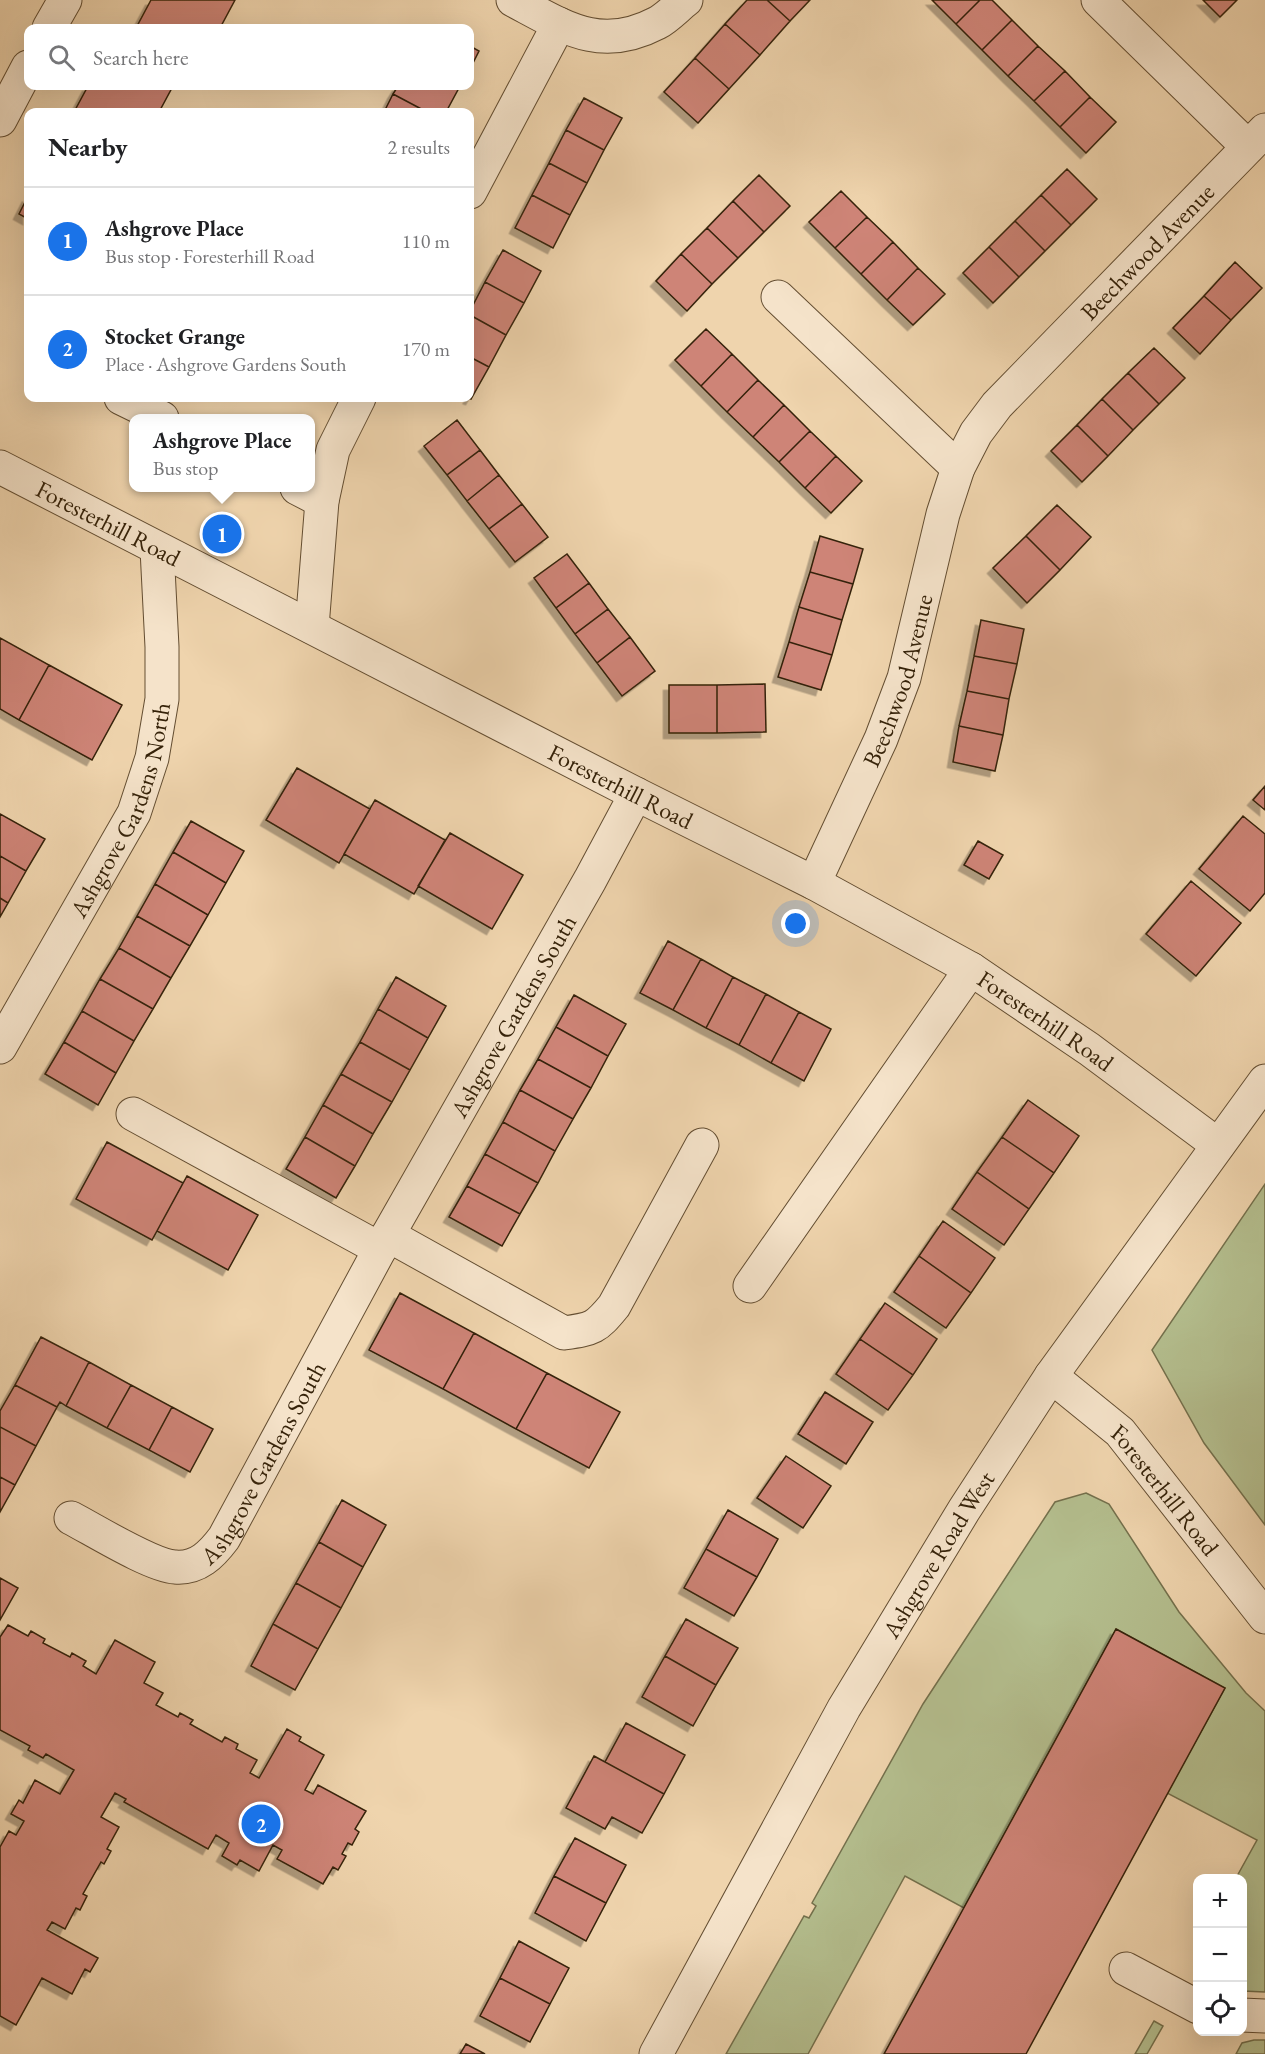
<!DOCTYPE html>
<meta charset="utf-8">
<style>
:root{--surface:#fff;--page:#f2f2f2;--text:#202124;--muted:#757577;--line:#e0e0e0;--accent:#1a73e8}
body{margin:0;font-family:"EB Garamond",serif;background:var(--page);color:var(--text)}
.controls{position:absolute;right:18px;bottom:18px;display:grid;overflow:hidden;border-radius:12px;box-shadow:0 6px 24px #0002}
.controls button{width:54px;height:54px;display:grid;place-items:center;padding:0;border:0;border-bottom:2px solid var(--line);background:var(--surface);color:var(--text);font:30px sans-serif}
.you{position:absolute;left:796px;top:924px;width:21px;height:21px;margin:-15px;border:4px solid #fff;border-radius:50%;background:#1a73e8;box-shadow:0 0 0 9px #1a73e833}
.badge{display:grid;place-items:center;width:39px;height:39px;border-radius:50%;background:var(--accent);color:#fff;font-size:20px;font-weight:700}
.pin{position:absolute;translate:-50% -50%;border:3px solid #fff;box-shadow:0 2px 6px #0006}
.popup{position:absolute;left:129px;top:414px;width:186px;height:78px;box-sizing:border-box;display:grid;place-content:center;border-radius:12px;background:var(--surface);filter:drop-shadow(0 2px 4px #0005);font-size:20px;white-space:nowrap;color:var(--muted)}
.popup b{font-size:22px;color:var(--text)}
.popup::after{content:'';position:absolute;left:50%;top:100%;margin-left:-12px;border:12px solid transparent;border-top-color:var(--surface)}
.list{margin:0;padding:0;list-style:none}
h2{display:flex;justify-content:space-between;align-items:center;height:78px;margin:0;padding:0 24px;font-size:26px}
h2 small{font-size:20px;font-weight:400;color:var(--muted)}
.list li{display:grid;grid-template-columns:39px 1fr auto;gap:18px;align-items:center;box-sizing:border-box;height:108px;padding:0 24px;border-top:2px solid var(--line)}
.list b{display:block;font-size:22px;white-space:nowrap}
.list p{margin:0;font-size:20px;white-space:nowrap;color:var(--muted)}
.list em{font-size:20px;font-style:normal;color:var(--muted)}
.icon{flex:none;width:33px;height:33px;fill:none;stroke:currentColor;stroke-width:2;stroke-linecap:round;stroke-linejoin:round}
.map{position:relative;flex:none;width:1265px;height:2054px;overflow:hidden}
.search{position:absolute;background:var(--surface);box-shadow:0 6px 24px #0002;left:24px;top:24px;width:450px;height:66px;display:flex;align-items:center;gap:15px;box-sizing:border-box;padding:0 21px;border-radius:12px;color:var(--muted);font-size:22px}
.panel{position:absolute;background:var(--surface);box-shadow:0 6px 24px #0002;left:24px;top:108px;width:450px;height:294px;border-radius:12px}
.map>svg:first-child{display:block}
</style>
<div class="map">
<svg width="1265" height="2054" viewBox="0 0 1265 2054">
<defs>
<filter id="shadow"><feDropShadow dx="-5.5" dy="5.5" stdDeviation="0" flood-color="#0004"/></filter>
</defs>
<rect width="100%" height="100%" fill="#efd4ad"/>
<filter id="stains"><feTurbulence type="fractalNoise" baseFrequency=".00333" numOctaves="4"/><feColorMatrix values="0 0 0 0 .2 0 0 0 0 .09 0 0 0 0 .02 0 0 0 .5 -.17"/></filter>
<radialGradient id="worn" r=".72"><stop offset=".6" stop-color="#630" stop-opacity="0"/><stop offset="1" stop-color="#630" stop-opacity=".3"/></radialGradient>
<path fill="#b4be8e" stroke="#74704c" stroke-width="1.5" d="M 1265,1184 L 1265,1525 L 1204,1443 L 1152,1350 Z
M 1086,1493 L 1109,1504 L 1179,1612 L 1246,1693 L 1265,1711 L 1265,1992 L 1243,1991 L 1242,1878 L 1236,1878 L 1257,1840 L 1167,1793 L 1225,1688 L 1116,1629 L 964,1908 L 905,1876 L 808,2054 L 726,2054 L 804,1916 L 809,1918 L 816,1906 L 812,1903 L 923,1704 L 1055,1502 Z
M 1154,2021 L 1163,2026 L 1147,2054 L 1135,2054 Z
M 1254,2040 L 1265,2040 L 1265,2054 L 1236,2054 L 1242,2043 Z"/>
<path fill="#ce8477" stroke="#352209" stroke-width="1.5" filter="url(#shadow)" d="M 151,0 L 235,0 L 220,28 L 136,28 Z
M 747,0 L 767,0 L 790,21 L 760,55 L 725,24 Z
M 767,0 L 810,0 L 790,21 Z
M 932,0 L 980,0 L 956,24 Z
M 980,0 L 992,0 L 1012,20 L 982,50 L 956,24 Z
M 1203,0 L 1237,0 L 1220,17 Z
M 1012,20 L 1038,46 L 1008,76 L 982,50 Z
M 725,24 L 760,55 L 729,89 L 695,58 Z
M 470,46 L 479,51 L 470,69 Z
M 1038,46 L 1065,71 L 1034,101 L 1008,76 Z
M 695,58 L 729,89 L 698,123 L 664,92 Z
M 1065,71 L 1090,97 L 1060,127 L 1034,101 Z
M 88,86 L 173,86 L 159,112 L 74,112 Z
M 398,86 L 460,86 L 446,112 L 427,112 L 393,94 Z
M 393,94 L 427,112 L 384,112 Z
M 1090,97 L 1116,122 L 1086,153 L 1060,127 Z
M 584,98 L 622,118 L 604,150 L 566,130 Z
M 566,130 L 604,150 L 587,183 L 549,163 Z
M 549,163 L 587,183 L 570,215 L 532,195 Z
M 1067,169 L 1097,199 L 1071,225 L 1041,195 Z
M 759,175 L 790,206 L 764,232 L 733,201 Z
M 841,191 L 867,217 L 835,248 L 809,222 Z
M 532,195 L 570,215 L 553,248 L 515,228 Z
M 1041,195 L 1071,225 L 1045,251 L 1015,221 Z
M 28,196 L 28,219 L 19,214 Z
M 733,201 L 764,232 L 738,258 L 707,228 Z
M 867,217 L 893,242 L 861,274 L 835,248 Z
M 1015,221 L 1045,251 L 1019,277 L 989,247 Z
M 707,228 L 738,258 L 712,284 L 681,254 Z
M 893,242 L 918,268 L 887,300 L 861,274 Z
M 989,247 L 1019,277 L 993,303 L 963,273 Z
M 503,250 L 541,271 L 524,303 L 485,282 Z
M 681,254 L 712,284 L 687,311 L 656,281 Z
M 1235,262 L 1262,288 L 1231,320 L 1204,296 Z
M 918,268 L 945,294 L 913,325 L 887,300 Z
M 485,282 L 524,303 L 506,335 L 470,315 L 470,311 Z
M 1204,296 L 1231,320 L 1200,354 L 1173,328 Z
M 470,315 L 506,335 L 489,367 L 470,357 Z
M 706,329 L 732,354 L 701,386 L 675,360 Z
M 1154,348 L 1185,378 L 1159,404 L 1128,373 Z
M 732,354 L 758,380 L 727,412 L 701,386 Z
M 470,357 L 489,367 L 471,399 L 468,398 L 470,398 Z
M 1128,373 L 1159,404 L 1133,430 L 1102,399 Z
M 758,380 L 784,405 L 753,437 L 727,412 Z
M 1102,399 L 1133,430 L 1108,456 L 1077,425 Z
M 784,405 L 810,431 L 779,462 L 753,437 Z
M 457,420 L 480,450 L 447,475 L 424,446 Z
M 1077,425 L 1108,456 L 1082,482 L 1051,451 Z
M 810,431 L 836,456 L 805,488 L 779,462 Z
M 480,450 L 499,475 L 467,501 L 447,475 Z
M 836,456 L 862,481 L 831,513 L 805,488 Z
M 499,475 L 522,504 L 489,529 L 467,501 Z
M 522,504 L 548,537 L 515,562 L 489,529 Z
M 1057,505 L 1091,537 L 1060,570 L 1026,536 Z
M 820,536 L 863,549 L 853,584 L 810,572 Z
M 1026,536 L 1060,570 L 1027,603 L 993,568 Z
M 567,554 L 589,583 L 556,608 L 534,578 Z
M 810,572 L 853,584 L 842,620 L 799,607 Z
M 589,583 L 608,609 L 575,634 L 556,608 Z
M 799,607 L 842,620 L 832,655 L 789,642 Z
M 608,609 L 630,637 L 597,663 L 575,634 Z
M 981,620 L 1024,629 L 1017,664 L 974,656 Z
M 630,637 L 655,671 L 622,696 L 597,663 Z
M 0,638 L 49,665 L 19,720 L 0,709 Z
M 789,642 L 832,655 L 821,690 L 778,677 Z
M 974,656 L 1017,664 L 1009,699 L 967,691 Z
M 49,665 L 122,705 L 92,760 L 19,720 Z
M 765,684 L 766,732 L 717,733 L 717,685 Z
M 669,685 L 717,685 L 717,733 L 669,733 Z
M 967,691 L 1009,699 L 1003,735 L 959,726 Z
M 959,726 L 1003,735 L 995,771 L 953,762 Z
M 297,768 L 370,809 L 339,863 L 266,820 Z
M 1265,786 L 1265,810 L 1253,800 Z
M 375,800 L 445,840 L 414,894 L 344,854 Z
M 0,814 L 45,839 L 26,871 L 0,856 Z
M 1243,816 L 1265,834 L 1265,893 L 1250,911 L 1199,869 Z
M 191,821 L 244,851 L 226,883 L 173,852 Z
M 450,833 L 523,875 L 492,929 L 418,886 Z
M 978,841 L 1003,855 L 989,879 L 964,865 Z
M 173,852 L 226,883 L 208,915 L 155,884 Z
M 0,856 L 26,871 L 8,903 L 0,898 Z
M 1191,881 L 1241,923 L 1196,976 L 1146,934 Z
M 155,884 L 208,915 L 190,946 L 137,916 Z
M 0,898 L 8,903 L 0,917 Z
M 137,916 L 190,946 L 171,978 L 119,948 Z
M 668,941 L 701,959 L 673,1010 L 640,993 Z
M 119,948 L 171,978 L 153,1009 L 100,979 Z
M 701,959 L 733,977 L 706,1028 L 673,1010 Z
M 396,977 L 446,1006 L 428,1038 L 378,1009 Z
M 733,977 L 766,994 L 739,1045 L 706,1028 Z
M 100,979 L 153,1009 L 134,1041 L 82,1011 Z
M 766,994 L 799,1012 L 771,1063 L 739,1045 Z
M 574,995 L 626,1024 L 608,1056 L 556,1027 Z
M 378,1009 L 428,1038 L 410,1070 L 360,1042 Z
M 82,1011 L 134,1041 L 116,1073 L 64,1042 Z
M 799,1012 L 831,1029 L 804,1081 L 771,1063 Z
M 556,1027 L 608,1056 L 591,1088 L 538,1059 Z
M 64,1042 L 116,1073 L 98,1105 L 45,1074 Z
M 360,1042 L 410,1070 L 392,1102 L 341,1074 Z
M 538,1059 L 591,1088 L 573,1119 L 520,1090 Z
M 341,1074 L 392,1102 L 373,1134 L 323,1105 Z
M 520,1090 L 573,1119 L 555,1151 L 503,1122 Z
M 1028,1100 L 1079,1136 L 1054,1173 L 1002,1137 Z
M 323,1105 L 373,1134 L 355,1166 L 305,1137 Z
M 503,1122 L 555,1151 L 538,1183 L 485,1154 Z
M 305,1137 L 355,1166 L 336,1198 L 286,1169 Z
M 1002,1137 L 1054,1173 L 1029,1209 L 977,1172 Z
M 107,1142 L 183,1183 L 152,1240 L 76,1199 Z
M 485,1154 L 538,1183 L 520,1214 L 467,1186 Z
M 977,1172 L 1029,1209 L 1004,1245 L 952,1209 Z
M 187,1176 L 258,1215 L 228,1270 L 157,1231 Z
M 467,1186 L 520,1214 L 502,1246 L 449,1217 Z
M 943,1221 L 995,1258 L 971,1293 L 919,1256 Z
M 919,1256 L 971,1293 L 946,1328 L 894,1292 Z
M 400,1293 L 474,1333 L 443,1389 L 369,1350 Z
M 885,1303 L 937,1339 L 913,1375 L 860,1339 Z
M 474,1333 L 547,1373 L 516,1429 L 443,1389 Z
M 41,1337 L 89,1362 L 66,1406 L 60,1402 L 57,1407 L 15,1385 Z
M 860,1339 L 913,1375 L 888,1410 L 836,1374 Z
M 89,1362 L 131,1385 L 107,1428 L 66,1406 Z
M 547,1373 L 620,1412 L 589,1468 L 516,1429 Z
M 15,1385 L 57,1407 L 36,1446 L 0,1427 L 0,1411 Z
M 131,1385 L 172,1407 L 149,1450 L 107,1428 Z
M 825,1392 L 873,1422 L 846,1464 L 798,1434 Z
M 172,1407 L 213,1429 L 190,1472 L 149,1450 Z
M 0,1427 L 36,1446 L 15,1485 L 0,1477 Z
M 786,1456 L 831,1486 L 803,1528 L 757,1498 Z
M 0,1477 L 15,1485 L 0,1512 Z
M 342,1500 L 386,1525 L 363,1567 L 319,1542 Z
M 728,1510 L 778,1539 L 757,1577 L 706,1549 Z
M 319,1542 L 363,1567 L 341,1608 L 296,1583 Z
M 706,1549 L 757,1577 L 734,1616 L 684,1588 Z
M 0,1578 L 18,1588 L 0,1620 Z
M 296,1583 L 341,1608 L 318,1649 L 273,1624 Z
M 686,1619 L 738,1648 L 716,1685 L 665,1656 Z
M 273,1624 L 318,1649 L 295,1690 L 251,1666 Z
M 8,1625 L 28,1636 L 31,1631 L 45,1639 L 43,1643 L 70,1657 L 72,1653 L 86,1661 L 83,1666 L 96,1674 L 115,1640 L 155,1662 L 144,1683 L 163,1693 L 156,1705 L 178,1717 L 180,1713 L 193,1720 L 190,1724 L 222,1742 L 225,1737 L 238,1744 L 236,1749 L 257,1760 L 250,1773 L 259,1778 L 287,1729 L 301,1737 L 299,1741 L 324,1755 L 305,1790 L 313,1794 L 318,1785 L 366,1811 L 355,1829 L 359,1832 L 352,1845 L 348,1843 L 342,1854 L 346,1856 L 338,1870 L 333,1867 L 323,1884 L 277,1859 L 282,1850 L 273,1845 L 259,1871 L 240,1860 L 237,1865 L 222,1856 L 229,1843 L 216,1835 L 208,1849 L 124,1802 L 126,1799 L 115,1793 L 101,1817 L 119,1827 L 107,1849 L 111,1851 L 104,1864 L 101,1862 L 83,1894 L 87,1896 L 80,1910 L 76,1908 L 65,1929 L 52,1922 L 47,1930 L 98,1958 L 90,1972 L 85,1969 L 72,1994 L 42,1978 L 16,2025 L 0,2016 L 0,1847 L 9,1831 L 16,1835 L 24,1821 L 11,1814 L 19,1800 L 23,1803 L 35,1780 L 60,1794 L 74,1770 L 46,1754 L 43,1758 L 28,1750 L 30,1746 L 0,1730 L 0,1637 Z
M 1116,1629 L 1225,1688 L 1026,2054 L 884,2054 Z
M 665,1656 L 716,1685 L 693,1726 L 642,1697 Z
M 626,1723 L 685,1755 L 664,1794 L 605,1762 Z
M 594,1756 L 664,1794 L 642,1833 L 612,1817 L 605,1829 L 566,1808 Z
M 575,1838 L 626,1865 L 606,1903 L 554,1876 Z
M 554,1876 L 606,1903 L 586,1941 L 535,1913 Z
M 519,1941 L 569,1968 L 550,2004 L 500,1978 Z
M 500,1978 L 550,2004 L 530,2042 L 480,2016 Z
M 466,2044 L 485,2054 L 460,2054 Z"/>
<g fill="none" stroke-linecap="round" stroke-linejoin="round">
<g stroke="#644e32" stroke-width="35">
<g id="minor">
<path d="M 513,0 C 564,27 600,53 657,23 C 667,18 677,7 686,0"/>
<path d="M 1098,0 L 1248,147"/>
<path d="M 49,28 L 65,0"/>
<path d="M 0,120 L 28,67"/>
<path d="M 470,192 L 559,24"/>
<path d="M 778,297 L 958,468"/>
<path d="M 121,398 L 162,418"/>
<path id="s1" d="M 0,467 L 636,794 L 814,883 L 971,969 L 1089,1049 L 1218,1145"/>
<path d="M 297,488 L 322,501"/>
<path d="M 312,627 L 322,501 L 333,450 L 359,398"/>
<path id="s2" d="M 814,883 L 881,739 L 904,678 L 943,514 L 958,468 L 976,433 L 997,405 L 1265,130"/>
<path id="s3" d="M 0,1047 L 134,813 L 152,758 L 162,699 L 162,647 L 157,549"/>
<path d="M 133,1114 L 380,1249"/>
<path d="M 388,1235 L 564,1333 C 593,1329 596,1328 614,1306 L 702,1145"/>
<path d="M 750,1286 L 971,969"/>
<path id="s4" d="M 1051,1376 L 1120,1432 L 1265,1617"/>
<path id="s5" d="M 71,1518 C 94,1530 152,1566 175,1567 C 198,1569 212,1554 224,1538 L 380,1249 L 590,880 L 636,794"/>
<path d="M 1126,1969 L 1198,2007"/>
<path d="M 1242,2015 L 1265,2016"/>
<path id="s6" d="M 656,2054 L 844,1708 L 964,1510 L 1051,1376 L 1265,1081"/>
</g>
</g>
<use href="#minor" stroke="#f5e3ca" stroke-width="33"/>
</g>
<g text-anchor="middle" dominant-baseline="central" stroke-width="5" stroke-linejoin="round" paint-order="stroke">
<g font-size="24" fill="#352209" stroke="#f5e3ca">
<text stroke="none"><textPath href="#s2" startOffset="730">Beechwood Avenue</textPath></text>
<text stroke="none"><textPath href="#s1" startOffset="122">Foresterhill Road</textPath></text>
<text stroke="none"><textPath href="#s2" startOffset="220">Beechwood Avenue</textPath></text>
<text stroke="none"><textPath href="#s1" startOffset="698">Foresterhill Road</textPath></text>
<text stroke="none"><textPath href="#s3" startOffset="268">Ashgrove Gardens North</textPath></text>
<text stroke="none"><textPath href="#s5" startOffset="772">Ashgrove Gardens South</textPath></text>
<text stroke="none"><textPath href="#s1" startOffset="1184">Foresterhill Road</textPath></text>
<text stroke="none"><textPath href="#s5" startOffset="260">Ashgrove Gardens South</textPath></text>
<text stroke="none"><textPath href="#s4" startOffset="162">Foresterhill Road</textPath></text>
<text stroke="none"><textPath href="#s6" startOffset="574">Ashgrove Road West</textPath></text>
</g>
</g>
<rect width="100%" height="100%" filter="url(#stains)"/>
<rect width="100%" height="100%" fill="url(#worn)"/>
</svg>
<div class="controls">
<button>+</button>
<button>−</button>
<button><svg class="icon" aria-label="locate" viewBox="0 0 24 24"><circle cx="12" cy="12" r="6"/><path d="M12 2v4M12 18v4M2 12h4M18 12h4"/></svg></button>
</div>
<div class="you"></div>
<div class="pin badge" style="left:222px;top:534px">1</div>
<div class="popup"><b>Ashgrove Place</b>Bus stop</div>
<div class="pin badge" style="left:261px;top:1824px">2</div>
<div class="search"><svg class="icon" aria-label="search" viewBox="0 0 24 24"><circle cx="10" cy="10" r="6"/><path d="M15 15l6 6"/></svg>Search here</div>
<section class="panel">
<h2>Nearby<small>2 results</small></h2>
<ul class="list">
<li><span class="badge">1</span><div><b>Ashgrove Place</b><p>Bus stop · Foresterhill Road</p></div><em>110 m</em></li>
<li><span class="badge">2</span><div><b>Stocket Grange</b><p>Place · Ashgrove Gardens South</p></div><em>170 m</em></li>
</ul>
</section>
</div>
